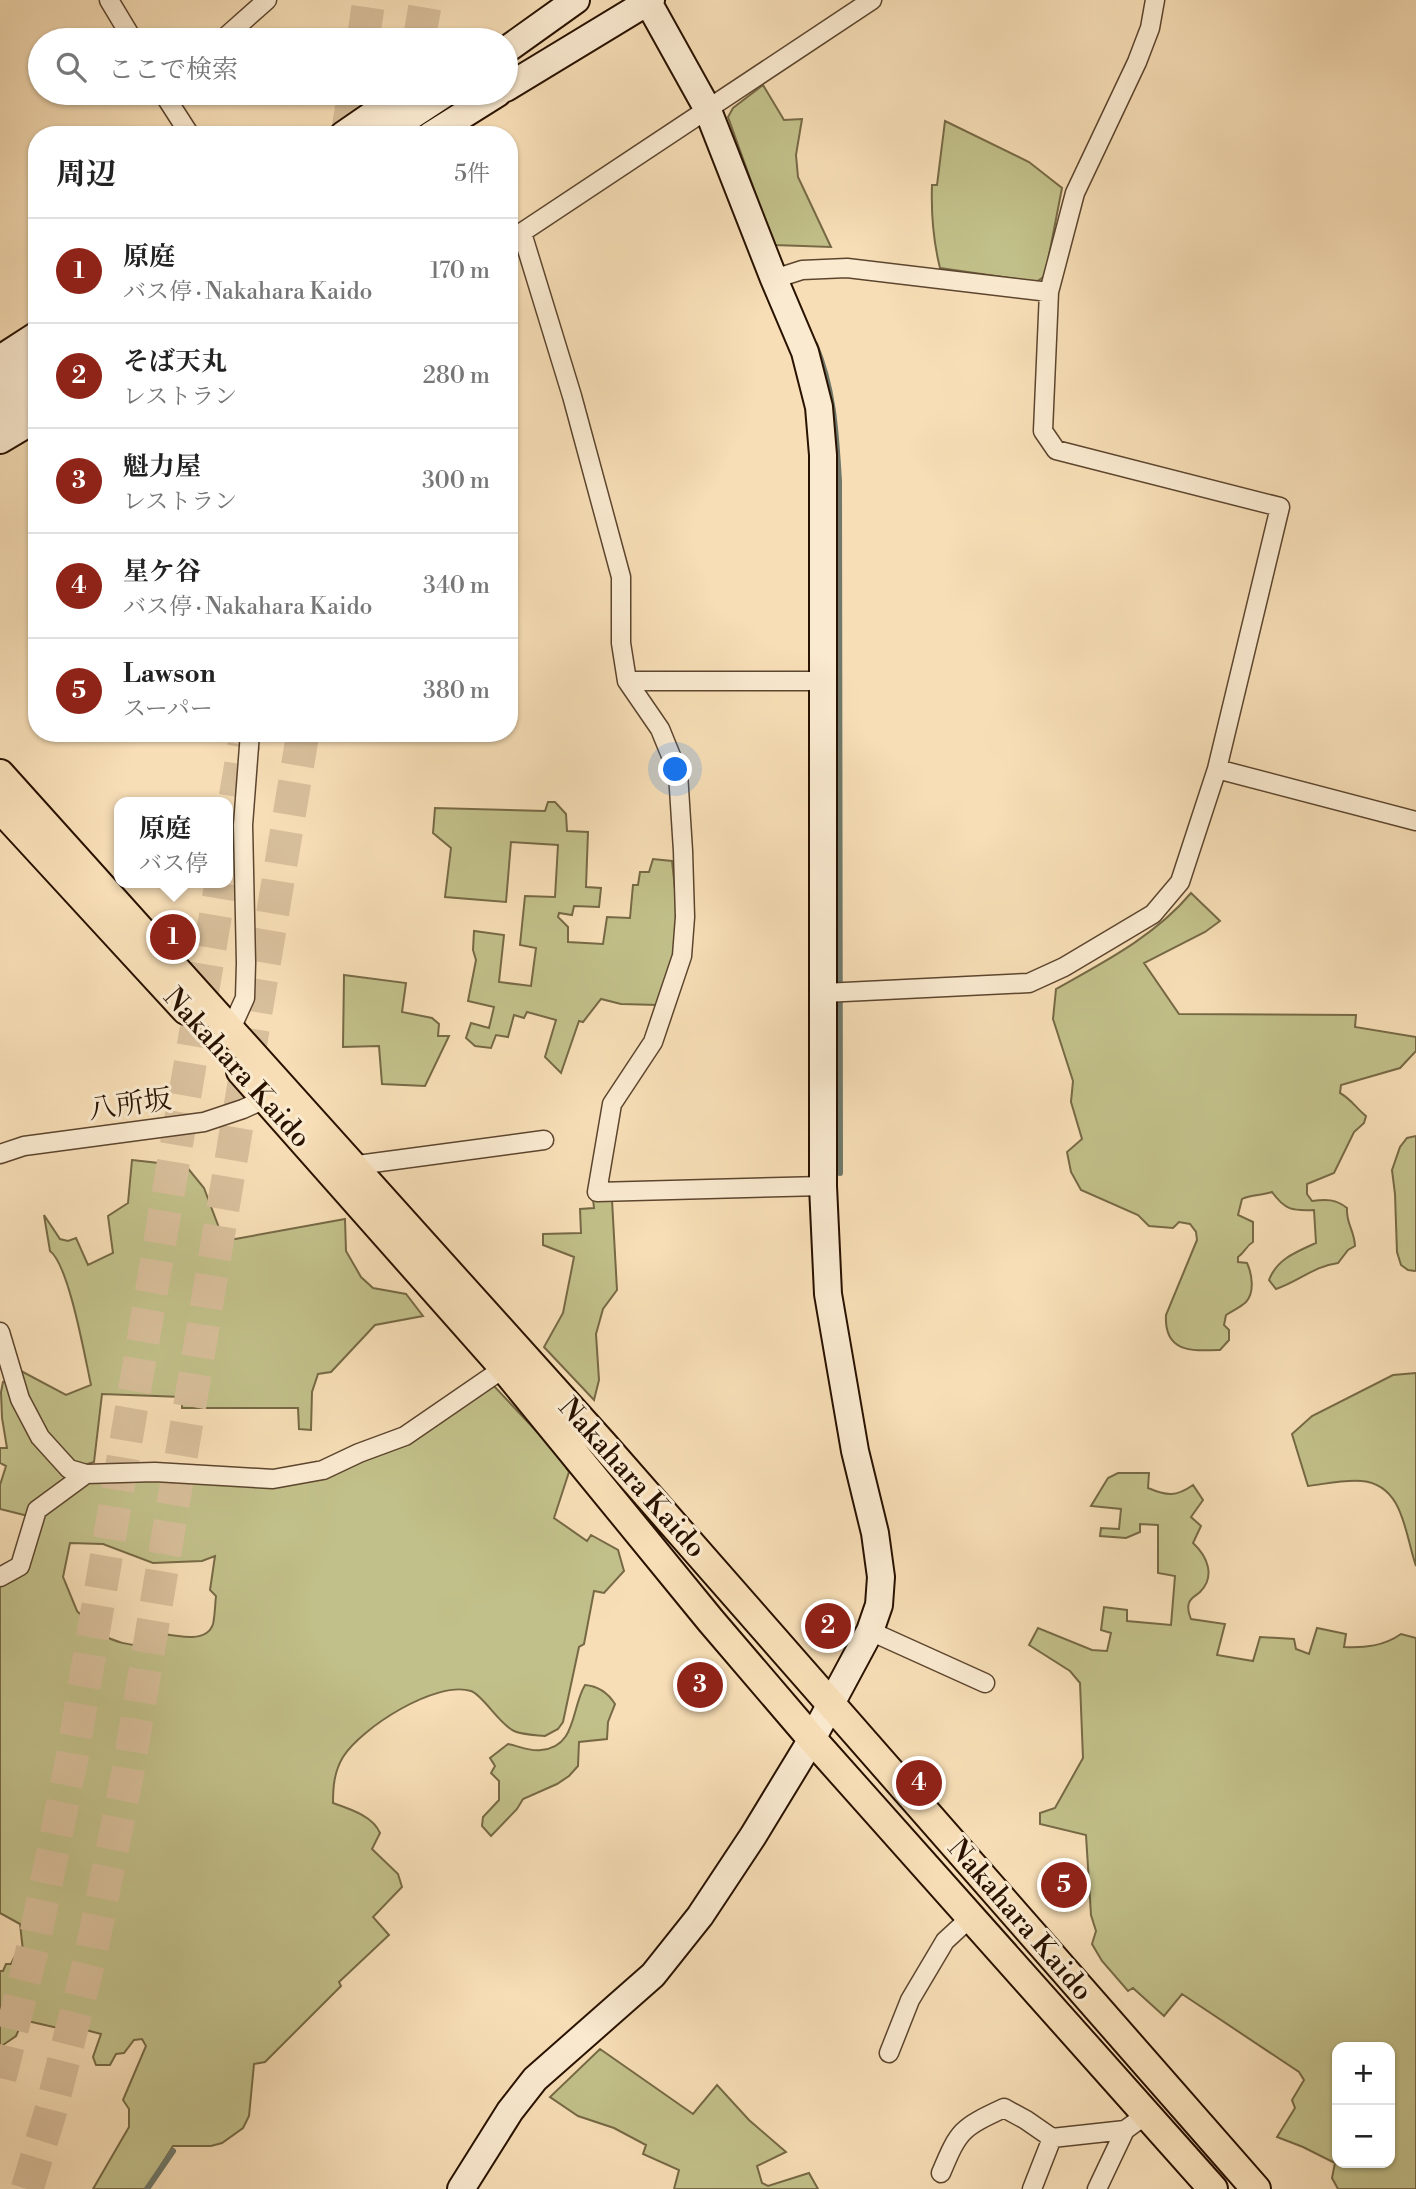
<!DOCTYPE html>
<html lang="ja">
<meta charset="utf-8">
<style>
:root{--surface:#fff;--page:#f6f6f6;--text:#222;--muted:#767676;--line:#e0e0e0;--accent:#8f2418}
body{margin:0;font-family:"Libre Bodoni","Noto Serif JP",serif;background:var(--page);color:var(--text)}
.controls{position:absolute;right:21px;bottom:21px;display:grid;overflow:hidden;border-radius:14px;box-shadow:0 2px 5px #0004}
.controls button{width:63px;height:63px;display:grid;place-items:center;padding:0;border:0;border-bottom:2px solid var(--line);background:var(--surface);color:var(--text);font:35px sans-serif}
.you{position:absolute;left:676px;top:770px;width:24px;height:24px;margin:-18px;border:5px solid #fff;border-radius:50%;background:#1a73e8;box-shadow:0 0 0 10px #1a73e833}
.badge{display:grid;place-items:center;width:46px;height:46px;border-radius:50%;background:var(--accent);color:#fff;font-size:23px;font-weight:700}
.pin{position:absolute;translate:-50% -50%;border:4px solid #fff;box-shadow:0 2px 7px #0006}
.popup{position:absolute;left:114px;top:797px;width:119px;height:91px;box-sizing:border-box;display:grid;place-content:center;border-radius:14px;background:var(--surface);filter:drop-shadow(0 2px 5px #0005);font-size:23px;white-space:nowrap;color:var(--muted)}
.popup b{font-size:26px;color:var(--text)}
.popup::after{content:'';position:absolute;left:50%;top:100%;margin-left:-14px;border:14px solid transparent;border-top-color:var(--surface)}
.list{margin:0;padding:0;list-style:none}
h2{display:flex;justify-content:space-between;align-items:center;height:91px;margin:0;padding:0 28px;font-size:30px}
h2 small{font-size:23px;font-weight:400;color:var(--muted)}
.list li{display:grid;grid-template-columns:46px 1fr auto;gap:21px;align-items:center;box-sizing:border-box;height:105px;padding:0 28px;border-top:2px solid var(--line)}
.list b{display:block;font-size:26px;white-space:nowrap}
.list p{margin:0;font-size:23px;white-space:nowrap;color:var(--muted)}
.list em{font-size:23px;font-style:normal;color:var(--muted)}
.icon{flex:none;width:38px;height:38px;fill:none;stroke:currentColor;stroke-width:2;stroke-linecap:round;stroke-linejoin:round}
.map{position:relative;flex:none;width:1416px;height:2189px;overflow:hidden}
.search{position:absolute;background:var(--surface);box-shadow:0 2px 5px #0004;left:28px;top:28px;width:490px;height:77px;display:flex;align-items:center;gap:18px;box-sizing:border-box;padding:0 24px;border-radius:38px;color:var(--muted);font-size:26px}
.panel{position:absolute;background:var(--surface);box-shadow:0 2px 5px #0004;left:28px;top:126px;width:490px;height:616px;border-radius:28px}
.map>svg:first-child{display:block}
</style>
<div class="map">
<svg width="1416" height="2189" viewBox="0 0 1416 2189">
<rect width="100%" height="100%" fill="#f7deb6"/>
<filter id="stains"><feTurbulence type="fractalNoise" baseFrequency=".00286" numOctaves="4"/><feColorMatrix values="0 0 0 0 .2 0 0 0 0 .09 0 0 0 0 .02 0 0 0 .5 -.17"/></filter>
<radialGradient id="worn" r=".72"><stop offset=".6" stop-color="#630" stop-opacity="0"/><stop offset="1" stop-color="#630" stop-opacity=".3"/></radialGradient>
<path fill="#c2c08a" stroke="#766945" stroke-width="2" fill-rule="evenodd" d="M 763,85 L 784,120 L 802,119 L 796,155 L 798,177 L 831,247 L 774,245 L 728,117 L 733,108 Z
M 945,121 L 1029,162 L 1062,188 L 1045,276 L 1036,282 L 940,268 C 933,240 931,214 932,185 L 937,185 Z
M 548,802 L 555,802 L 566,814 L 567,831 L 588,832 L 586,887 L 601,888 L 599,907 L 574,906 L 572,915 L 559,913 L 558,917 L 568,927 L 568,942 L 603,944 L 607,917 L 630,918 L 633,885 L 638,885 L 640,872 L 649,872 L 653,859 L 672,861 L 676,898 L 676,931 L 672,960 L 658,1005 L 621,1004 L 601,999 L 583,1022 L 579,1021 L 561,1073 L 545,1057 L 556,1020 L 527,1012 L 524,1018 L 514,1015 L 508,1037 L 496,1035 L 491,1048 L 475,1046 L 466,1038 L 471,1023 L 489,1028 L 494,1007 L 468,1001 L 476,960 L 473,950 L 474,931 L 504,935 L 499,982 L 531,986 L 536,948 L 520,945 L 525,896 L 555,897 L 558,845 L 511,842 L 506,902 L 445,897 L 451,848 L 433,833 L 435,808 L 545,811 Z
M 1191,893 L 1220,921 L 1205,932 L 1144,963 L 1179,1014 L 1356,1015 L 1355,1027 L 1416,1037 L 1416,1051 L 1400,1068 L 1341,1085 L 1340,1093 C 1351,1099 1356,1108 1366,1116 L 1364,1123 L 1354,1132 L 1334,1173 L 1307,1184 L 1307,1194 L 1312,1201 C 1326,1199 1336,1199 1347,1208 C 1346,1224 1354,1229 1355,1246 L 1348,1250 L 1338,1263 C 1314,1266 1298,1282 1276,1289 L 1269,1280 C 1277,1259 1296,1252 1316,1243 L 1314,1210 C 1292,1211 1285,1210 1272,1192 C 1262,1196 1251,1194 1242,1199 L 1238,1215 L 1253,1222 L 1253,1242 C 1246,1246 1245,1252 1238,1257 L 1238,1262 L 1247,1263 C 1252,1274 1255,1292 1246,1302 C 1241,1307 1232,1311 1226,1315 L 1224,1325 L 1229,1330 L 1229,1340 L 1220,1350 C 1192,1351 1164,1353 1166,1315 L 1197,1240 L 1196,1232 L 1190,1224 L 1179,1222 L 1173,1228 L 1149,1226 L 1138,1215 L 1081,1190 L 1071,1172 L 1067,1152 L 1082,1139 L 1071,1102 L 1073,1081 L 1053,1019 L 1056,989 C 1104,962 1155,936 1191,893 Z
M 344,975 L 406,983 L 402,1012 L 432,1018 L 439,1024 L 438,1036 L 449,1036 L 425,1086 L 382,1084 L 379,1046 L 343,1047 Z
M 1416,1136 L 1416,1270 L 1415,1271 L 1408,1270 L 1401,1265 L 1397,1252 L 1395,1194 L 1392,1170 L 1400,1147 L 1407,1138 Z
M 132,1160 L 186,1166 L 204,1188 L 224,1241 L 345,1219 L 346,1251 L 361,1277 L 373,1288 L 406,1294 L 423,1316 L 375,1325 L 331,1372 L 318,1374 L 312,1392 L 311,1430 L 299,1429 L 298,1408 L 182,1408 L 182,1397 L 102,1394 L 94,1462 L 81,1466 L 139,1476 L 258,1486 L 416,1435 L 494,1386 L 555,1451 L 569,1472 L 554,1518 L 587,1541 L 591,1535 L 618,1550 L 624,1571 L 604,1593 L 594,1591 L 584,1644 L 579,1647 L 563,1722 L 558,1729 L 545,1736 C 536,1735 523,1735 514,1731 C 499,1724 483,1695 471,1691 C 436,1680 361,1728 343,1757 C 334,1772 333,1787 333,1803 C 350,1809 373,1816 380,1833 L 372,1849 L 398,1874 L 402,1887 L 373,1917 L 389,1935 L 339,1982 L 341,1986 L 265,2062 L 254,2064 L 249,2116 L 243,2128 L 222,2143 L 211,2146 L 173,2146 L 146,2189 L 93,2189 L 129,2127 L 129,2109 L 123,2100 L 146,2046 L 142,2039 L 134,2040 L 124,2053 L 116,2054 L 110,2065 L 96,2065 L 93,2057 L 101,2034 L 78,2028 L 75,2032 L 23,2020 L 16,2036 L 3,2045 L 0,2057 L 0,1971 L 3,1971 L 6,1964 L 11,1964 L 18,1950 L 23,1951 L 20,1924 L 0,1913 L 0,1578 L 21,1567 L 36,1518 L 0,1509 L 0,1485 L 6,1466 L 0,1463 L 0,1448 L 7,1448 L 2,1418 L 1,1392 L 3,1382 L 17,1377 L 10,1338 L 21,1371 L 66,1395 L 91,1385 C 85,1358 69,1265 50,1251 L 44,1215 L 60,1239 L 68,1241 L 76,1238 L 88,1265 L 113,1253 L 108,1216 L 128,1203 ZM 70,1543 L 103,1544 L 153,1563 L 202,1561 L 215,1556 L 210,1590 L 216,1596 C 215,1605 215,1615 213,1624 C 206,1647 166,1633 148,1631 L 146,1645 C 128,1646 116,1642 100,1634 L 99,1623 L 87,1621 L 77,1611 L 63,1577 Z
M 593,1199 L 612,1200 L 617,1290 L 603,1309 L 596,1334 L 599,1380 L 594,1400 L 544,1347 L 563,1313 L 574,1257 L 543,1245 L 543,1234 L 581,1233 L 580,1209 L 594,1208 Z
M 1416,1373 L 1416,1566 C 1405,1535 1404,1485 1362,1481 C 1346,1479 1325,1484 1308,1486 L 1292,1434 L 1312,1416 L 1393,1375 Z
M 1118,1473 L 1149,1473 L 1148,1488 C 1167,1496 1176,1497 1193,1485 L 1203,1500 L 1191,1517 L 1201,1526 L 1193,1543 C 1207,1556 1216,1576 1200,1592 C 1196,1596 1191,1597 1189,1603 C 1187,1608 1189,1614 1191,1619 L 1225,1624 L 1217,1655 L 1253,1661 L 1260,1637 L 1294,1639 L 1296,1649 L 1309,1654 L 1317,1628 L 1346,1634 L 1344,1647 C 1365,1648 1384,1646 1401,1634 L 1416,1638 L 1416,2189 L 1338,2189 L 1332,2178 L 1335,2163 L 1303,2147 L 1277,2137 L 1295,2108 L 1292,2100 L 1304,2080 L 1299,2072 L 1182,1994 L 1164,2016 L 1133,1988 L 1128,1991 L 1102,1961 L 1092,1944 L 1096,1931 L 1091,1915 L 1086,1835 L 1040,1824 L 1040,1813 L 1055,1808 L 1083,1758 L 1080,1683 L 1070,1671 L 1029,1645 L 1038,1628 L 1092,1650 L 1107,1651 L 1111,1633 L 1101,1630 L 1104,1607 L 1127,1610 L 1127,1621 L 1171,1625 L 1175,1576 L 1158,1573 L 1158,1525 L 1140,1524 L 1140,1532 L 1126,1538 L 1100,1536 L 1101,1528 L 1119,1529 L 1121,1509 L 1091,1506 L 1108,1478 ZM 1337,2047 L 1390,2047 L 1390,2163 L 1337,2163 Z
M 585,1685 C 598,1686 608,1693 615,1704 L 608,1722 L 607,1739 L 579,1742 L 578,1766 L 569,1776 L 557,1784 L 523,1799 L 517,1809 L 491,1836 L 482,1826 L 483,1817 L 499,1800 L 499,1781 L 491,1773 L 495,1766 L 490,1758 L 508,1744 C 519,1746 530,1752 541,1750 C 577,1747 571,1708 585,1685 Z
M 600,2049 L 693,2114 L 717,2085 L 749,2120 L 786,2152 L 757,2166 L 762,2183 L 768,2186 L 809,2173 L 818,2189 L 674,2189 L 679,2170 L 643,2154 L 646,2145 L 614,2128 L 578,2116 L 550,2097 Z"/>
<g fill="none" stroke-linecap="round" stroke-linejoin="round">
<path stroke="#6f786a" stroke-width="6" d="M 815,344 C 834,389 836,433 839,481 L 840,1173
M 147,2189 L 173,2151"/>
<path stroke="#d8bf9b" stroke-width="33" stroke-dasharray="33 17" stroke-linecap="butt" d="M 363,40 L 369,0
M 419,40 L 426,0
M 347,135 L 354,93
M 227,846 L 244,745
M 0,2078 L 34,1943 L 72,1758 L 221,883
M 27,2189 L 51,2110 L 90,1958 L 128,1772 L 303,733"/>
<g stroke="#5c452e" stroke-width="21">
<path id="street" d="M 109,0 L 133,40
M 222,40 L 267,0
M 163,93 L 190,135
M 522,233 L 572,396 L 621,577 L 621,643 L 627,681 L 660,729 L 678,773 L 683,851 L 685,917 L 682,956 L 653,1042 L 612,1104 L 597,1192 L 823,1186
M 509,241 L 872,0
M 774,279 L 802,270 L 847,268 L 1049,292
M 627,681 L 822,681
M 1217,769 L 1416,821
M 824,993 L 1029,983 L 1064,967 L 1153,914 L 1180,882 L 1217,769 L 1280,507 L 1056,450 L 1043,431 L 1049,292 L 1075,193 L 1137,62 L 1150,28 L 1155,0
M 217,1044 L 230,1031 L 245,998 L 246,963 L 243,825 L 250,733
M 0,1154 L 24,1146 L 204,1122 L 243,1109 L 265,1099
M 350,1166 L 544,1140
M 0,1332 L 20,1399 L 40,1437 L 69,1469 L 86,1474 L 155,1472 L 273,1479 L 323,1470 L 359,1453 L 405,1436 L 504,1368
M 0,1577 L 20,1566 L 37,1510 L 86,1474
M 870,1631 L 985,1683
M 889,2053 L 910,2000 L 945,1941 L 971,1917
M 941,2173 C 959,2130 961,2128 1004,2108 L 1026,2120 L 1052,2138 L 1125,2130 L 1147,2114
M 1032,2189 L 1052,2138
M 1097,2189 L 1125,2130"/>
</g>
<g stroke="#291200" stroke-width="30">
<path id="secondary" d="M 506,50 L 576,0
M 506,88 L 651,0
M 343,135 L 404,93
M 382,135 L 446,93
M 431,135 L 498,93
M 0,359 L 37,335
M 0,386 L 37,362
M 0,412 L 37,388
M 0,440 L 37,418
M 461,2189 L 510,2111 L 535,2079 L 653,1975 L 700,1916 L 753,1836 L 812,1739 L 870,1631 L 879,1605 L 881,1577 L 875,1533 L 855,1451 L 828,1294 L 823,1186 L 823,455 L 819,407 L 805,352 L 774,279 L 707,108 L 648,2"/>
</g>
<g stroke="#291200" stroke-width="32">
<path id="primary" d="M 0,774 L 602,1443 L 1256,2189
M 0,808 L 186,1010
M 241,1071 L 504,1368 L 711,1621 L 812,1739 L 1213,2189"/>
</g>
<use href="#street" stroke="#faead0" stroke-width="18"/>
<use href="#secondary" stroke="#faead0" stroke-width="26"/>
<use href="#primary" stroke="#f7deb6" stroke-width="28"/>
</g>
<g text-anchor="middle" dominant-baseline="central" stroke-width="6" stroke-linejoin="round" paint-order="stroke">
<g font-size="28" fill="#291200" stroke="#faead0">
<text transform="translate(237 1068) rotate(48)">Nakahara Kaido</text>
<text transform="translate(130 1105) rotate(-8)">八所坂</text>
<text transform="translate(632 1478) rotate(48)">Nakahara Kaido</text>
<text transform="translate(1020 1920) rotate(49)">Nakahara Kaido</text>
</g>
</g>
<rect width="100%" height="100%" filter="url(#stains)"/>
<rect width="100%" height="100%" fill="url(#worn)"/>
</svg>
<div class="controls">
<button>+</button>
<button>−</button>
</div>
<div class="you"></div>
<div class="pin badge" style="left:173px;top:937px">1</div>
<div class="popup"><b>原庭</b>バス停</div>
<div class="pin badge" style="left:828px;top:1626px">2</div>
<div class="pin badge" style="left:700px;top:1685px">3</div>
<div class="pin badge" style="left:919px;top:1783px">4</div>
<div class="pin badge" style="left:1064px;top:1885px">5</div>
<div class="search"><svg class="icon" aria-label="search" viewBox="0 0 24 24"><circle cx="10" cy="10" r="6"/><path d="M15 15l6 6"/></svg>ここで検索</div>
<section class="panel">
<h2>周辺<small>5件</small></h2>
<ul class="list">
<li><span class="badge">1</span><div><b>原庭</b><p>バス停 · Nakahara Kaido</p></div><em>170 m</em></li>
<li><span class="badge">2</span><div><b>そば天丸</b><p>レストラン</p></div><em>280 m</em></li>
<li><span class="badge">3</span><div><b>魁力屋</b><p>レストラン</p></div><em>300 m</em></li>
<li><span class="badge">4</span><div><b>星ケ谷</b><p>バス停 · Nakahara Kaido</p></div><em>340 m</em></li>
<li><span class="badge">5</span><div><b>Lawson</b><p>スーパー</p></div><em>380 m</em></li>
</ul>
</section>
</div>
